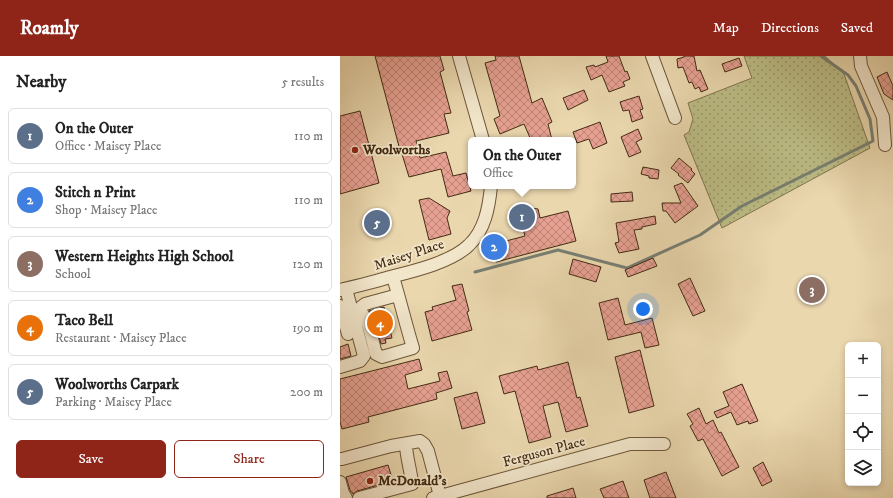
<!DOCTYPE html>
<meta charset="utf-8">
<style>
:root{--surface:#fff;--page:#f6f6f6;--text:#222;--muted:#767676;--line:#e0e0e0;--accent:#8f2418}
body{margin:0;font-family:"IM FELL DW Pica",serif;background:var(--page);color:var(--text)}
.controls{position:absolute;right:12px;bottom:12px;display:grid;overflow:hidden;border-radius:6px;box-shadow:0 2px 6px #0003}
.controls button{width:36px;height:36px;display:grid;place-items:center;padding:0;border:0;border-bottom:1px solid var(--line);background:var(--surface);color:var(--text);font:20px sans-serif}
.you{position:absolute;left:303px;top:253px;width:14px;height:14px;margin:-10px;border:3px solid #fff;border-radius:50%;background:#1a73e8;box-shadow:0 0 0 6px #1a73e833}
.badge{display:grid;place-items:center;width:26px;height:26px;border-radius:50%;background:var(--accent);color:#fff;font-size:13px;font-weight:700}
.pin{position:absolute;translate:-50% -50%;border:2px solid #fff;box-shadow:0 1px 4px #0006}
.popup{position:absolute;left:128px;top:81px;width:108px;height:52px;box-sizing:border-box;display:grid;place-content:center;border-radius:6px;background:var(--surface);filter:drop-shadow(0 1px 3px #0005);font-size:13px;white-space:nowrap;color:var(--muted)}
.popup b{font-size:15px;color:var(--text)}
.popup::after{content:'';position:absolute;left:50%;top:100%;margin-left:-8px;border:8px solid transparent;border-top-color:var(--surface)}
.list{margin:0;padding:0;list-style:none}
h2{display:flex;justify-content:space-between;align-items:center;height:52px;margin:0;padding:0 16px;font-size:17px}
h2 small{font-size:13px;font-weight:400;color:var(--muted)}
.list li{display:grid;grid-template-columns:26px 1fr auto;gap:12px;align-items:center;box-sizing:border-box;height:56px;margin:0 8px 8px;padding:0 8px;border:1px solid var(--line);border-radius:6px}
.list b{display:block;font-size:15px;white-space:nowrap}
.list p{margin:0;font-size:13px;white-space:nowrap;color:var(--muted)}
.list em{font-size:13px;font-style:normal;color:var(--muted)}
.actions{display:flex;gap:8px;padding:12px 16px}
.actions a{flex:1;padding:9px 0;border:1px solid var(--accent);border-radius:6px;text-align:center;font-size:14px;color:var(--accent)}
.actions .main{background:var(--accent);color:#fff}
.icon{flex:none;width:22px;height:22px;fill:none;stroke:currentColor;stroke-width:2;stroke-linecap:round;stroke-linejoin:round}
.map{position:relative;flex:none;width:553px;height:442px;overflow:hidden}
header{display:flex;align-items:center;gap:24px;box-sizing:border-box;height:56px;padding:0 20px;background:var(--accent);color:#fff}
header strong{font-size:19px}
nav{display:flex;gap:22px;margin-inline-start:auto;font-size:14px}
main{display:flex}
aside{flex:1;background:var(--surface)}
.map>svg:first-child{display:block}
</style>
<header>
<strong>Roamly</strong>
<nav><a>Map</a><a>Directions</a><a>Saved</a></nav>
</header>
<main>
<aside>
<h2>Nearby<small>5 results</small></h2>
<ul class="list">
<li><span class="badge" style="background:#5c6f8a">1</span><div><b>On the Outer</b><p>Office · Maisey Place</p></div><em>110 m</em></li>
<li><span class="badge" style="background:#3f7fe0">2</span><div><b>Stitch n Print</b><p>Shop · Maisey Place</p></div><em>110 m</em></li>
<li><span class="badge" style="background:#8d6e63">3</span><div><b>Western Heights High School</b><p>School</p></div><em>120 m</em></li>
<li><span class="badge" style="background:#e8710a">4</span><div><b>Taco Bell</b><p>Restaurant · Maisey Place</p></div><em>190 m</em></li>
<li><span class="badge" style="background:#5c6f8a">5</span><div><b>Woolworths Carpark</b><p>Parking · Maisey Place</p></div><em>200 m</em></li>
</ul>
<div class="actions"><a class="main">Save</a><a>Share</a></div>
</aside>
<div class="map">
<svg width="553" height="442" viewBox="0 0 553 442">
<defs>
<pattern id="park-dots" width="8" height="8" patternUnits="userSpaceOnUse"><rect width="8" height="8" fill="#bcbd86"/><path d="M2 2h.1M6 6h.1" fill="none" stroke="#9a9a6c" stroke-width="1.8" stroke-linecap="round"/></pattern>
<pattern id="building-cross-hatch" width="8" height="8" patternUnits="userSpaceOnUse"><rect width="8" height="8" fill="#e7a192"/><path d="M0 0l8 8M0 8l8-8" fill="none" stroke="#bd8376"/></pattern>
</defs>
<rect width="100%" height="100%" fill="#ead7ae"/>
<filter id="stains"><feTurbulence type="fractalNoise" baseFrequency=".005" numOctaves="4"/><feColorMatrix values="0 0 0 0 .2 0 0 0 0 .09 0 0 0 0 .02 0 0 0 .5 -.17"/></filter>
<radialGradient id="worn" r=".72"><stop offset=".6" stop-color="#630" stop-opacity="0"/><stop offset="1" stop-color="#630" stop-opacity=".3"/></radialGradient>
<path fill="url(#park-dots)" stroke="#80744c" d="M 404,0 L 485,0 L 504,18 L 530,92 L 382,172 L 344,79 L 349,76 L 353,63 L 348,47 L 412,22 Z"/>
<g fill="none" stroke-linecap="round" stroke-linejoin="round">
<path stroke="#787f73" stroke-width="3" d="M 135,216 L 218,194 L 287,212 L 360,179 L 402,150 L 533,85 L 530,63 L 516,30 L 508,19 L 481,0"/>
</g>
<path fill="url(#building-cross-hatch)" stroke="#432b12" d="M 35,0 L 100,0 L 104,14 L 100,16 L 111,57 L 104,58 L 109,77 L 76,85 L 80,102 L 106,96 L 113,120 L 126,117 L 131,135 L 108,141 L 101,113 L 69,121 L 62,98 L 61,98 Z
M 155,0 L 179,0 L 192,47 L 202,42 L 212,66 L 208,68 L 212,84 L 191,84 L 184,68 L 160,78 L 154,63 L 160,60 L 145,7 L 156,4 Z
M 266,0 L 279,0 L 285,16 L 287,15 L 290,23 L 283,26 L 285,30 L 269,36 L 262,19 L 251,24 L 246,11 L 254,9 L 255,11 L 268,6 Z
M 344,0 L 354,0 L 357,15 L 360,14 L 368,33 L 361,36 L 359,31 L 355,33 L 352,26 L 349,27 L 343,11 L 338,12 L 337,3 L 344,1 Z
M 399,2 L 402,10 L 385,16 L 382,8 Z
M 547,16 L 553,30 L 553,44 L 544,38 L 537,21 Z
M 244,34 L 248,44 L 228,54 L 223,42 Z
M 299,40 L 303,53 L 300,54 L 303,62 L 292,66 L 289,54 L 283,55 L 280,46 Z
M 20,55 L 39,127 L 0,138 L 0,60 Z
M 260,66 L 267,87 L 253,93 L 249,83 L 237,87 L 233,76 Z
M 298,73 L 302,83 L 296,86 L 301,96 L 289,101 L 281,81 Z
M 339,102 L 352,113 L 351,114 L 355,118 L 348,127 L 338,119 L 339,118 L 331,112 Z
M 303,111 L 319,114 L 318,123 L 309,122 L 309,120 L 301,118 Z
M 342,127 L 358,150 L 335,167 L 326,155 L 323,155 L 322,147 L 341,147 L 334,130 Z
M 292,136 L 293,145 L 271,146 L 271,138 Z
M 89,142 L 110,155 L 107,162 L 111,178 L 89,184 L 79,144 Z
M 177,150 L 198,153 L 200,162 L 228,155 L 236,185 L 156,206 L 151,189 L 185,180 Z
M 315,160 L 316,168 L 302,171 L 302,173 L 294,174 L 299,193 L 279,197 L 275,187 L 279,186 L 276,167 Z
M 313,202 L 317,210 L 288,221 L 285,214 Z
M 233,203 L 261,211 L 256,226 L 229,218 Z
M 350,222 L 365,255 L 353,260 L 338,228 Z
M 122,228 L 129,255 L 127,256 L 132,274 L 92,285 L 85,256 L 93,254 L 92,251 L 116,244 L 112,230 Z
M 278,242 L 285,269 L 312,262 L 319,289 L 305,292 L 301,276 L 268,284 L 259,247 Z
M 44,251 L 52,282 L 45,283 L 46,287 L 41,288 L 35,264 L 29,255 Z
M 8,288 L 11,300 L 0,303 L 0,291 Z
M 300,294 L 314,350 L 289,357 L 275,301 Z
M 79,303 L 82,314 L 65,319 L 68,333 L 100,325 L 98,317 L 107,315 L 112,332 L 96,337 L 97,343 L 28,361 L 29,366 L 2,373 L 0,366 L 0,323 Z
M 228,306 L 237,342 L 240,341 L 248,370 L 226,376 L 218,346 L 203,350 L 211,381 L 189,387 L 175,335 L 164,338 L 159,320 L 197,310 L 198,314 Z
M 402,328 L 418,365 L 409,368 L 408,365 L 397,369 L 391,356 L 377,362 L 374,356 L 389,350 L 383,336 Z
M 137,336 L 145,367 L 122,373 L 114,342 Z
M 359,352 L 366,368 L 373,364 L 379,377 L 381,376 L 399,411 L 382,420 L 363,383 L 358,385 L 350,370 L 353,368 L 347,358 Z
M 423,406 L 432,425 L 422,430 L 413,412 Z
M 48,409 L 53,425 L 17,435 L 13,438 L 10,434 L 6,421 Z
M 326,416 L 336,442 L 310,442 L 304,424 Z
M 283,425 L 289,442 L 264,442 L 260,433 Z
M 233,432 L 236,442 L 207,442 L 207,440 Z"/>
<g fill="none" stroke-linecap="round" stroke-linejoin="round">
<g stroke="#6d5639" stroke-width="14">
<path id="minor" d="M 119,0 L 143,84
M 312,0 L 335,62
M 520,0 L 521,10 L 543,61 L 545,89
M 53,221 C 60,244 66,269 73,292 L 42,301 L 36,298 C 33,288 30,271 26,263 C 23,258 20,257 21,251 L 25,248 L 58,239
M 0,234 C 17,230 34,226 50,221 C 74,215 112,206 129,189 C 145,174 149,151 151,130
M 0,250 L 8,278
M 0,311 L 20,305 L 24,300 L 6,233
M 0,403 L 2,403 L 51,390 L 80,385 L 84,388 L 88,395 L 100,440
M 0,426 L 3,437 L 6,442
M 19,442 L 72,428 C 71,414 66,401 66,388
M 93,442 L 290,388 L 324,388"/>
</g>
<use href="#minor" stroke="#f1e5ca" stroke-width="12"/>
</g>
<g fill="#8f2418" stroke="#f1e5ca" stroke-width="1.5">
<circle cx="15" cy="94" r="4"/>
<circle cx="30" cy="425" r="4"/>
</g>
<g text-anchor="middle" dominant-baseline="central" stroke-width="3.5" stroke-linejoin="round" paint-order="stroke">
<g font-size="14" font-weight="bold" fill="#432b12" stroke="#f1e5ca" text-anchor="start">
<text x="23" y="94">Woolworths</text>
<text x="38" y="425">McDonald's</text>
</g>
<g font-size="14" fill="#432b12" stroke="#f1e5ca">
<text transform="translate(69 199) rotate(-18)">Maisey Place</text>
<text transform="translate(204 396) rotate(-15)">Ferguson Place</text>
</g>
</g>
<rect width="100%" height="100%" filter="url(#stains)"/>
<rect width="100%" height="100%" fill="url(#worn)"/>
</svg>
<div class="controls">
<button>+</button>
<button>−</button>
<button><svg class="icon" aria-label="locate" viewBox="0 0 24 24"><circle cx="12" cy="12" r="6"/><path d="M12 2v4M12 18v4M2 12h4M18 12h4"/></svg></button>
<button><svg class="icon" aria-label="layers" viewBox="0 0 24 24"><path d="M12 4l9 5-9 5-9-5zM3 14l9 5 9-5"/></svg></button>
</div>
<div class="you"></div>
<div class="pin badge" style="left:182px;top:161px;background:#5c6f8a">1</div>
<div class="popup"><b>On the Outer</b>Office</div>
<div class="pin badge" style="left:154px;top:191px;background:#3f7fe0">2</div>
<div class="pin badge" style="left:472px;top:234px;background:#8d6e63">3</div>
<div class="pin badge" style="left:40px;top:267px;background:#e8710a">4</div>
<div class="pin badge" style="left:37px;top:167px;background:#5c6f8a">5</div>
</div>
</main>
